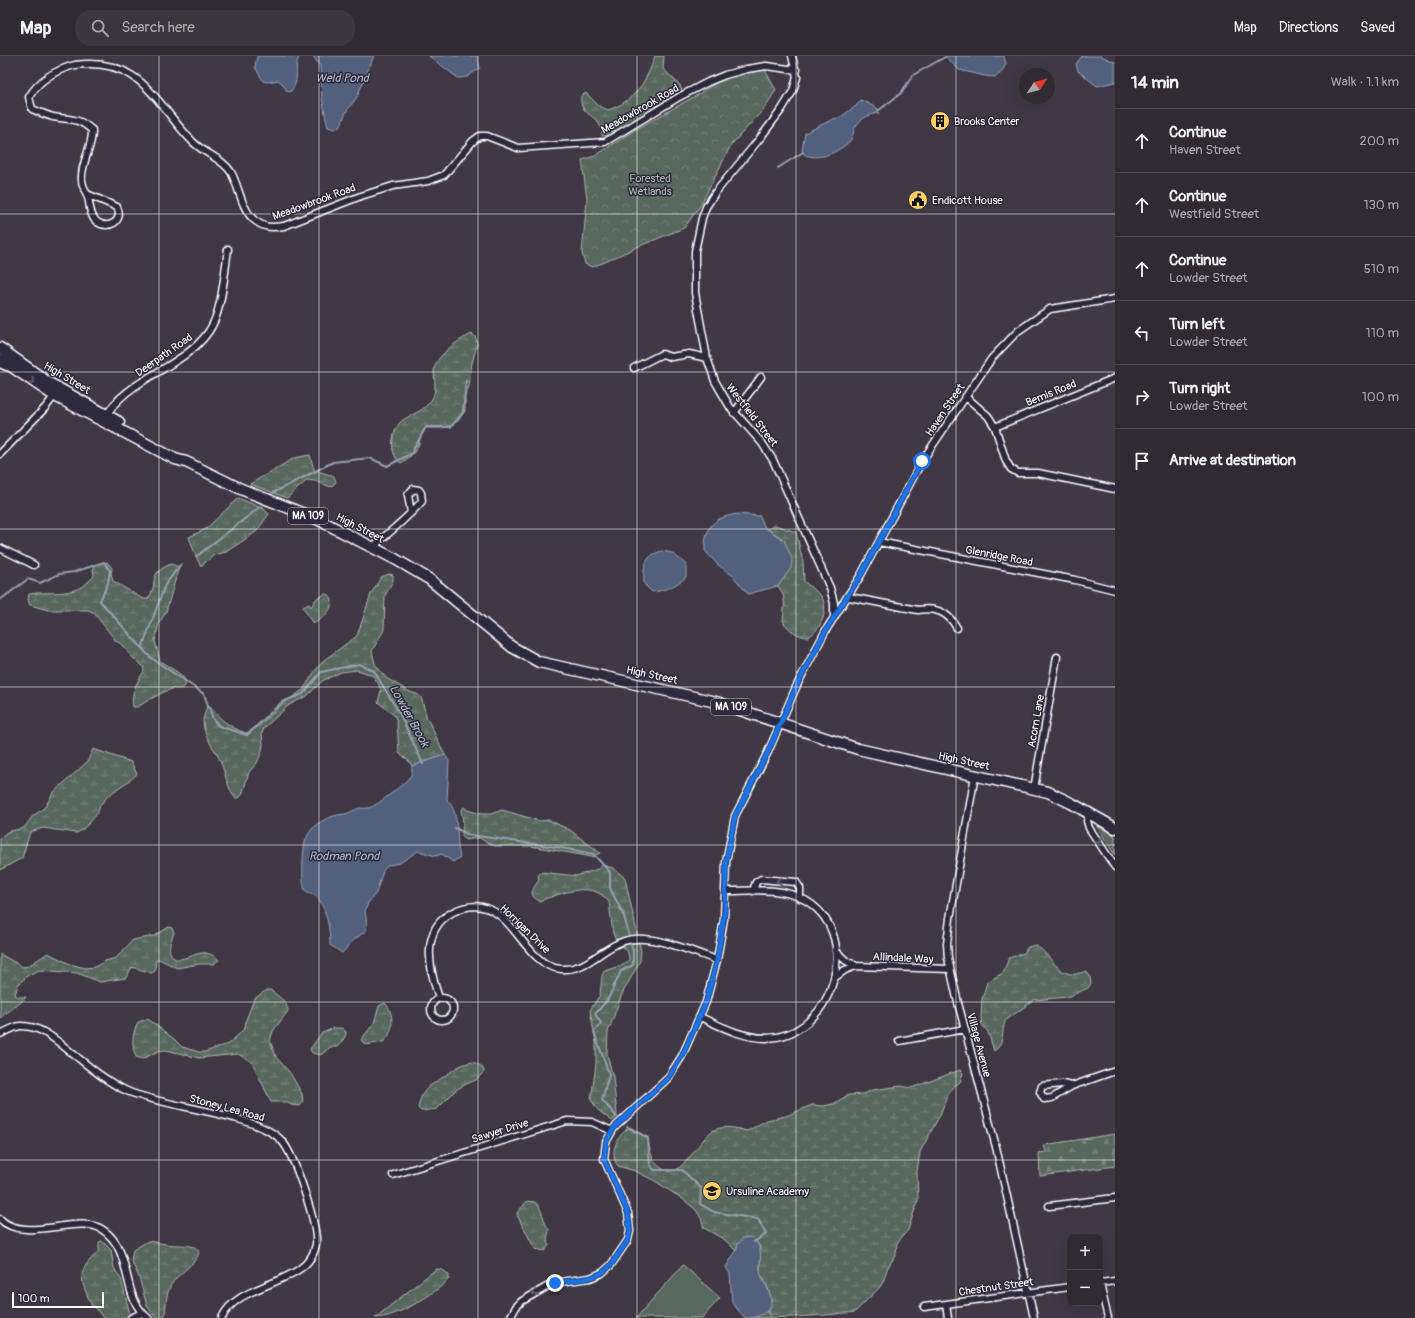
<!DOCTYPE html>
<meta charset="utf-8">
<style>
:root{--surface:#302a33;--page:#3c363f;--text:#f1f3f6;--muted:#a8a7ac;--line:#4b464e}
body{margin:0;font-family:Pangolin,sans-serif;background:var(--page);color:var(--text)}
.controls{position:absolute;right:12px;bottom:12px;display:grid;overflow:hidden;border-radius:8px;box-shadow:0 4px 16px #0002}
.controls button{width:36px;height:36px;display:grid;place-items:center;padding:0;border:0;border-bottom:1px solid var(--line);background:var(--surface);color:var(--text);font:20px sans-serif}
.compass{position:absolute;left:1019px;top:12px;width:36px;height:36px;border-radius:50%;background:var(--surface);box-shadow:0 4px 16px #0002;rotate:55deg}
.scale{position:absolute;left:12px;bottom:10px;width:92px;box-sizing:border-box;padding-left:4px;border:2px solid #fff;border-top:0;font-size:11px;line-height:14px;white-space:nowrap;color:#fff;-webkit-text-stroke:3px #2f2a3d;paint-order:stroke}
.stop{position:absolute;width:12px;height:12px;margin:-9px;border:3px solid #1a73e8;border-radius:50%;background:#fff}
.stop.end{background:#1a73e8;border-color:#fff;box-shadow:0 1px 4px #0008}
.list{margin:0;padding:0;list-style:none}
h2{display:flex;justify-content:space-between;align-items:center;height:52px;margin:0;padding:0 16px;font-size:17px}
h2 small{font-size:13px;font-weight:400;color:var(--muted)}
.list li{display:grid;grid-template-columns:26px 1fr auto;gap:12px;align-items:center;box-sizing:border-box;height:64px;padding:0 16px;border-top:1px solid var(--line)}
.list b{display:block;font-size:15px;white-space:nowrap}
.list p{margin:0;font-size:13px;white-space:nowrap;color:var(--muted)}
.list em{font-size:13px;font-style:normal;color:var(--muted)}
.icon{flex:none;width:22px;height:22px;fill:none;stroke:currentColor;stroke-width:2;stroke-linecap:round;stroke-linejoin:round}
.map{position:relative;flex:none;width:1115px;height:1262px;overflow:hidden}
header{display:flex;align-items:center;gap:24px;box-sizing:border-box;height:56px;padding:0 20px;background:var(--surface);border-bottom:1px solid var(--line)}
header strong{font-size:19px}
nav{display:flex;gap:22px;margin-inline-start:auto;font-size:14px}
.search{width:280px;height:36px;background:var(--page);display:flex;align-items:center;gap:10px;box-sizing:border-box;padding:0 14px;border-radius:16px;color:var(--muted);font-size:15px}
main{display:flex}
aside{flex:1;background:var(--surface)}
.map>svg:first-child{display:block}
</style>
<header>
<strong>Map</strong>
<div class="search"><svg class="icon" aria-label="search" viewBox="0 0 24 24"><circle cx="10" cy="10" r="6"/><path d="M15 15l6 6"/></svg>Search here</div>
<nav><a>Map</a><a>Directions</a><a>Saved</a></nav>
</header>
<main>
<div class="map">
<svg width="1115" height="1262" viewBox="0 0 1115 1262">
<defs>
<pattern id="forest-firs" width="22" height="20" patternUnits="userSpaceOnUse"><rect width="22" height="20" fill="#58685f"/><path d="M5 1l3.5 6h-7zM16 11l3.5 6h-7z" fill="#717f77"/></pattern>
<pattern id="wetland-marsh" width="20" height="14" patternUnits="userSpaceOnUse"><rect width="20" height="14" fill="#58685f"/><path d="M1 5h8M5 5V1M11 12h8M15 12V8" fill="none" stroke="#717f77"/></pattern>
<pattern id="park-crowns" width="20" height="18" patternUnits="userSpaceOnUse"><rect width="20" height="18" fill="#58685f"/><path d="M2 6a3 3 0 1 1 6 0M12 15a3 3 0 1 1 6 0" fill="none" stroke="#717f77"/></pattern>
</defs>
<rect width="100%" height="100%" fill="#403844"/>
<filter id="ink" filterUnits="userSpaceOnUse"><feTurbulence type="fractalNoise" baseFrequency=".025" numOctaves="2"/><feDisplacementMap in="SourceGraphic" scale="8" xChannelSelector="R" yChannelSelector="G"/><feConvolveMatrix kernelMatrix="1 2 1 2 8 2 1 2 1" color-interpolation-filters="sRGB"/></filter>
<g filter="url(#ink)">
<path fill="url(#forest-firs)" stroke="#acb4af" d="M 1115,1078 L 1115,1110 L 1040,1120 L 1039,1097 L 1046,1096 L 1044,1089 Z"/>
<path fill="url(#wetland-marsh)" stroke="#acb4af" d="M 655,0 L 664,0 L 663,13 L 680,29 L 682,35 L 612,78 L 602,80 C 603,57 578,62 581,40 L 586,37 L 599,50 L 608,54 C 634,46 647,25 655,0 Z
M 472,278 L 476,282 L 477,289 L 472,307 L 469,330 L 465,340 L 465,355 L 458,365 L 451,369 L 442,372 L 426,372 C 420,378 421,382 418,390 C 415,397 408,403 401,407 C 389,399 391,379 399,368 C 405,359 423,358 432,343 C 437,334 434,324 434,315 C 435,300 458,284 472,278 Z
M 310,399 L 314,414 L 334,420 L 336,426 L 331,431 L 315,425 L 307,424 L 287,442 L 250,428 L 294,402 Z
M 238,442 L 264,453 L 269,458 L 256,476 L 226,496 L 214,499 L 201,510 L 196,501 L 189,481 L 206,473 Z
M 775,469 L 796,476 L 803,506 L 804,525 C 809,531 816,534 821,540 C 830,553 821,574 808,581 C 799,581 787,573 783,565 C 784,551 787,541 778,530 L 791,512 L 784,484 L 768,473 Z
M 107,506 L 112,512 L 111,517 L 113,525 L 143,543 L 148,543 C 160,526 145,519 171,508 L 179,511 L 166,556 L 159,567 L 155,585 L 160,605 L 180,618 L 187,626 C 186,627 185,630 184,631 C 180,634 176,632 172,633 C 166,634 143,647 138,651 L 133,651 C 130,638 137,626 144,615 L 143,610 L 131,600 L 120,587 L 116,585 L 94,557 L 89,554 L 48,554 L 30,549 L 28,544 L 29,538 C 55,534 75,543 94,520 L 93,513 L 97,508 Z
M 389,518 L 393,519 L 393,524 L 385,540 L 384,574 L 372,595 L 375,608 L 386,622 L 410,636 L 417,638 L 421,641 L 427,662 L 445,699 L 412,710 L 409,705 L 399,697 L 397,666 L 395,660 L 378,646 L 381,634 L 378,627 L 373,620 L 364,616 L 357,614 L 341,616 L 322,625 L 307,640 L 289,649 L 264,672 L 262,677 L 263,688 L 262,695 L 257,707 L 249,716 L 242,739 L 239,742 L 235,742 C 227,731 225,716 220,704 C 213,690 203,680 203,664 C 204,659 206,653 208,648 C 218,662 230,672 246,677 L 258,671 L 282,648 L 303,634 L 315,615 L 324,604 L 357,580 L 371,538 L 381,521 Z
M 93,693 L 131,706 L 137,718 C 126,729 111,734 101,748 C 99,751 99,755 96,759 C 91,765 83,775 76,777 L 43,772 L 30,776 L 22,802 L 0,814 L 0,782 L 7,776 L 24,772 L 32,761 L 45,751 L 53,737 L 87,706 Z
M 464,751 L 467,754 L 481,758 L 491,758 L 502,754 L 540,765 L 549,764 L 570,774 L 600,797 L 592,801 L 531,790 L 495,790 L 479,782 L 465,784 L 462,780 L 463,766 L 461,754 Z
M 602,809 L 613,812 L 625,822 L 641,895 L 640,905 L 622,938 L 608,976 L 607,998 L 613,1021 L 617,1058 L 615,1063 L 612,1065 L 598,1054 L 591,1044 L 596,1008 L 596,987 L 590,954 L 600,939 L 602,920 L 604,915 L 623,909 L 629,904 L 628,896 L 616,884 L 613,878 L 609,846 C 592,823 561,838 539,845 C 526,838 535,832 539,823 L 538,818 L 541,816 L 576,820 L 598,813 Z
M 169,871 L 172,872 L 174,877 C 170,887 166,895 175,903 C 194,904 201,888 219,904 L 214,908 L 199,908 L 177,912 L 159,903 L 156,904 L 155,915 L 152,917 L 132,911 L 126,922 L 100,926 L 77,917 L 39,914 L 27,920 L 18,929 L 15,939 L 19,941 L 26,941 C 19,950 9,954 0,962 L 0,898 L 23,911 L 28,910 L 48,897 L 70,908 L 85,912 L 95,911 L 105,905 L 116,902 L 133,884 L 154,880 Z
M 1035,889 C 1055,901 1058,927 1086,915 L 1090,920 L 1091,928 L 1088,932 L 1068,941 L 1034,944 L 1005,965 C 1002,976 1004,989 994,995 L 988,976 L 982,969 L 981,961 L 982,943 L 987,926 L 1003,917 L 1009,902 L 1024,897 L 1028,891 Z
M 267,934 L 270,934 C 278,940 287,945 288,955 L 273,975 L 270,985 L 276,1001 L 290,1017 L 302,1038 L 303,1047 L 300,1050 L 291,1049 L 286,1046 L 271,1046 L 252,1006 L 238,998 L 199,1002 L 166,994 L 158,995 L 143,1003 L 136,1001 C 131,989 132,978 138,966 L 148,963 L 174,983 L 182,991 L 199,996 L 205,996 L 228,988 L 235,982 L 245,972 L 246,964 L 254,943 Z
M 385,947 C 395,957 394,978 383,986 L 366,989 L 361,984 L 374,967 L 379,950 Z
M 334,972 L 342,972 L 346,976 C 346,982 341,986 337,991 L 330,991 L 321,999 L 312,997 L 310,993 L 322,977 Z
M 472,1006 C 477,1008 483,1009 484,1016 L 476,1024 L 464,1029 L 456,1034 L 437,1053 L 421,1055 L 418,1052 C 422,1033 428,1031 442,1022 C 454,1014 457,1009 472,1006 Z
M 960,1014 L 963,1017 L 960,1026 L 952,1032 L 946,1043 L 940,1059 L 920,1096 L 917,1115 L 918,1144 L 908,1174 L 897,1187 L 896,1198 L 887,1213 L 884,1224 L 880,1231 L 855,1256 C 820,1260 787,1262 752,1262 L 758,1260 L 772,1244 L 767,1229 L 760,1217 L 760,1191 L 756,1185 L 738,1187 L 736,1195 L 725,1184 L 704,1172 L 701,1162 L 696,1154 L 684,1144 L 655,1125 L 635,1115 L 618,1110 C 608,1097 618,1078 630,1071 L 647,1081 C 651,1096 651,1107 665,1114 C 682,1123 699,1082 714,1074 C 725,1069 736,1072 747,1075 L 767,1064 L 786,1060 L 812,1049 L 823,1050 L 833,1048 L 848,1039 L 864,1038 L 872,1034 L 901,1030 L 911,1032 Z
M 527,1145 L 535,1146 C 544,1154 542,1164 549,1174 L 547,1183 L 549,1189 L 545,1195 L 535,1193 L 518,1161 L 517,1157 Z
M 102,1185 L 111,1194 L 114,1212 L 121,1223 L 131,1262 L 103,1262 L 96,1252 L 92,1250 C 80,1222 75,1217 99,1195 L 99,1186 Z
M 148,1185 C 157,1186 167,1189 176,1189 C 184,1189 208,1189 195,1204 C 188,1213 177,1219 171,1229 C 166,1238 166,1249 165,1259 L 161,1262 L 155,1261 L 147,1250 L 139,1221 L 131,1204 L 133,1194 Z
M 436,1213 L 443,1214 L 449,1219 L 449,1223 C 435,1238 396,1262 375,1262 Z"/>
<path fill="url(#park-crowns)" stroke="#acb4af" d="M 755,14 L 765,14 L 776,34 L 764,53 L 731,89 L 700,150 L 684,172 L 637,191 L 605,206 L 592,211 L 585,208 L 582,197 L 587,143 L 582,104 L 595,100 L 633,75 L 699,38 L 726,20 Z
M 325,538 L 329,539 L 332,544 C 332,557 321,563 313,568 L 303,551 L 309,548 L 311,551 L 316,543 Z
M 1096,769 L 1115,780 L 1115,799 Z"/>
<path fill="#58685f" stroke="#acb4af" d="M 683,1209 L 720,1242 L 702,1262 L 636,1262 Z"/>
<path fill="#53607c" stroke="#98a0b0" d="M 257,0 L 300,0 C 292,11 302,24 290,36 L 287,35 L 281,26 L 278,24 L 268,26 L 263,25 L 255,11 Z
M 313,0 L 374,0 L 357,41 L 346,56 L 341,69 L 335,73 L 328,71 L 327,68 L 322,42 L 320,10 Z
M 429,0 L 477,0 L 480,12 L 467,21 L 458,22 Z
M 945,0 L 1004,0 L 1006,8 L 1001,17 L 995,21 L 985,20 L 959,14 Z
M 1082,0 L 1101,0 L 1115,6 L 1115,26 L 1097,30 L 1078,15 L 1076,8 Z
M 861,44 L 877,52 L 879,57 C 868,58 858,64 854,74 C 853,78 853,82 849,86 C 838,96 818,106 804,98 L 802,94 L 805,77 L 833,63 L 839,62 L 856,50 Z
M 738,458 L 760,460 L 765,472 L 784,484 L 792,503 L 791,512 L 778,530 L 748,538 L 733,520 L 717,508 L 705,495 C 704,470 715,461 738,458 Z
M 662,495 L 672,497 L 686,508 L 686,521 C 677,529 665,535 652,536 L 644,528 C 643,512 644,499 662,495 Z
M 445,699 L 449,705 L 447,744 C 461,757 455,784 460,801 L 453,806 L 442,798 L 436,800 L 418,795 L 400,807 L 388,809 L 383,815 L 376,837 L 368,847 L 365,855 L 367,868 L 366,875 L 355,883 L 342,897 L 330,889 C 330,874 327,855 318,842 C 315,838 308,838 305,834 C 301,827 303,794 305,786 C 310,768 329,759 345,758 C 350,757 354,754 359,752 C 363,752 367,753 371,751 C 378,749 408,725 411,719 C 412,716 412,713 412,710 Z
M 751,1181 C 768,1196 756,1204 761,1219 C 765,1232 772,1234 771,1251 C 765,1259 755,1262 745,1262 L 732,1247 L 730,1218 L 726,1211 L 736,1195 L 738,1188 L 743,1182 Z"/>
<g fill="none" stroke-linecap="round" stroke-linejoin="round">
<path stroke="#98a0b0" stroke-width="2" d="M 878,55 L 901,37 L 913,19 L 945,1
M 778,112 L 803,96
M 269,439 L 333,406 L 370,402 L 387,410 L 411,398 L 426,371 L 451,371 L 463,356 L 466,325
M 197,500 L 261,450
M 0,544 L 28,523 L 40,527 L 59,518 L 74,516 L 104,506 L 110,515 L 108,527 L 100,545 L 150,601 L 204,638 L 213,663 L 219,670 L 247,679 L 282,646 L 303,638 L 321,616 L 359,608 L 374,615 L 401,660 L 423,708
M 142,592 L 165,529 L 181,508
M 455,772 L 469,779 L 557,791 L 593,798 L 610,816 L 610,832 L 624,860 L 633,896 L 633,909 L 621,915 L 608,943 L 595,958 L 601,967 L 594,976 L 609,1018 L 602,1044 L 617,1061
M 627,1071 L 648,1082 L 650,1108 L 654,1114 L 682,1114 L 701,1132 L 700,1148 L 714,1156 L 758,1163 L 766,1178 L 754,1186
M 768,1254 L 771,1262"/>
<g stroke="#fff" stroke-width="9">
<path id="street" d="M 792,0 L 797,21 L 793,35 L 782,53 L 761,81 L 715,137 L 706,151 L 702,162 L 695,195 L 695,237 L 707,302 L 715,325 L 730,351 L 762,387 L 773,404 L 830,532 L 834,547 L 834,562
M 87,138 L 117,151 C 124,165 109,174 97,166 C 91,161 90,153 89,146 C 88,139 83,132 82,125 C 80,108 93,91 92,74 C 77,61 71,64 53,61 C 46,59 39,56 32,53 L 29,41 C 39,24 55,14 75,9 C 142,0 156,49 193,86 C 205,98 222,102 231,116 C 239,131 241,151 253,163 C 263,172 271,172 284,170 L 361,140 L 393,130 L 428,125 L 444,119 L 473,85 L 480,80 L 487,80 L 518,92 L 605,86 L 679,41 L 708,26 L 725,19 L 747,13 L 766,10 L 796,14
M 634,312 L 662,298 L 671,301 L 689,298 L 707,302
M 966,341 L 988,360 L 995,371 L 1006,405 L 1011,413 L 1018,417 L 1038,417 L 1115,433
M 734,357 L 761,321
M 105,362 C 126,320 192,311 213,268 C 222,250 225,214 228,193
M 995,371 L 1115,322
M 0,398 L 45,352 L 56,338
M 879,486 L 1075,524 L 1115,534
M 373,491 C 389,476 408,462 422,445 L 421,437 L 419,434 L 413,433 L 408,439 L 411,457
M 0,492 L 34,509
M 849,541 L 918,554 C 936,551 948,556 957,572
M 975,719 L 950,862 L 947,888 L 948,902 L 958,947 L 996,1091 L 1034,1262
M 1034,733 L 1057,601
M 1089,758 L 1087,765 L 1089,772 L 1115,811
M 753,835 L 756,826 L 761,823 L 796,826 L 800,832 L 800,842
M 836,895 L 845,904 L 856,910
M 834,922 L 845,914 L 856,910 L 950,913
M431 953a11 11 0 1 1 22 0a11 11 0 1 1-22 0Z
M 439,942 C 429,913 420,873 453,856 C 463,851 471,849 482,851 C 514,856 528,911 561,913 C 587,915 601,892 624,885 C 650,876 692,896 717,904
M 700,961 C 720,970 743,982 766,982 C 836,981 865,873 801,842 C 778,831 750,835 725,835
M 0,978 C 6,976 13,971 20,970 C 43,969 60,988 77,1001 C 92,1013 109,1027 127,1035 C 165,1052 256,1057 281,1084 C 294,1097 318,1170 316,1188 C 310,1230 237,1225 222,1262
M 899,985 L 965,973
M 1072,1030 L 1062,1028 L 1042,1030 L 1040,1036 L 1044,1043 L 1052,1042 L 1072,1030 L 1115,1015
M 393,1119 L 567,1065 L 592,1066 L 612,1075
M 1049,1150 L 1115,1142
M 0,1163 C 25,1188 79,1157 103,1174 C 134,1195 120,1241 148,1262
M 1100,1227 L 1115,1225
M 1100,1228 L 1108,1262
M 946,1248 L 948,1262
M 924,1251 L 1070,1231
M 131,1262 L 142,1257
M 510,1262 L 516,1251 L 522,1245 L 550,1229 L 560,1226 L 590,1222 L 602,1217 L 611,1209 L 628,1184 L 630,1175 L 628,1157 L 604,1103 L 606,1086 L 614,1072 L 668,1022 L 682,1000 L 706,946 L 717,904 L 724,863 L 726,806 L 735,760 L 768,696 L 797,629 L 826,574 L 861,519 L 922,405 L 992,302 L 1018,275 L 1050,253 L 1115,243"/>
</g>
<g stroke="#fff" stroke-width="13">
<path id="primary" d="M 0,292 L 49,327 L 119,366
M 2,304 L 55,340 L 175,403 L 186,406 L 241,433 L 317,463 L 395,503 L 429,523 L 512,591 L 539,606 L 716,646 L 858,693 L 1048,736 L 1071,747 L 1115,772"/>
</g>
<g stroke="#fff" stroke-width="15">
<path id="highway" d="M 0,305 L 7,308"/>
</g>
<use href="#street" stroke="#2f2a3d" stroke-width="6"/>
<use href="#primary" stroke="#2f2a3d" stroke-width="10"/>
<use href="#highway" stroke="#2f2a3d" stroke-width="12"/>
</g>
<defs><path id="oneway-chevron" d="M-2-3.5L2.5 0L-2 3.5" fill="none" stroke-width="1.6" stroke-linecap="round" stroke-linejoin="round"/></defs>
<g stroke="#6d6a77">
<use href="#oneway-chevron" transform="translate(32 325) rotate(34)"/>
<use href="#oneway-chevron" transform="translate(1098 785) rotate(55)"/>
<use href="#oneway-chevron" transform="translate(779 825) rotate(-176)"/>
<use href="#oneway-chevron" transform="translate(535 1237) rotate(151)"/>
</g>
</g>
<g fill="none" stroke-linecap="round" stroke-linejoin="round" filter="url(#ink)">
<path stroke="#1a73e8" stroke-width="5" d="M 555,1227 L 590,1222 L 602,1217 L 611,1209 L 628,1184 L 630,1175 L 628,1157 L 604,1103 L 606,1086 L 614,1072 L 668,1022 L 682,1000 L 706,946 L 717,904 L 725,854 L 726,806 L 735,760 L 768,696 L 797,629 L 826,574 L 861,519 L 922,405"/>
</g>
<path fill="none" stroke="#fff" stroke-width="1" stroke-opacity="0.55" d="M 159,0 L 159,1262M 319,0 L 319,1262M 478,0 L 478,1262M 637,0 L 637,1262M 796,0 L 796,1262M 956,0 L 956,1262M 0,158 L 1115,158M 0,316 L 1115,316M 0,473 L 1115,473M 0,631 L 1115,631M 0,789 L 1115,789M 0,946 L 1115,946M 0,1104 L 1115,1104"/>
<defs>
<g id="building-disc" transform="scale(1)"><circle r="9.5" fill="#ffd166" stroke="#2f2a3d"/><path d="M-4-6H4V6H1V3H-1V6H-4ZM-2.5-4.3h1.7v1.8h-1.7ZM.8-4.3h1.7v1.8H.8ZM-2.5-1h1.7V.8h-1.7ZM.8-1h1.7V.8H.8Z" fill="#111"/></g>
<g id="civic-disc" transform="scale(1)"><circle r="9.5" fill="#ffd166" stroke="#2f2a3d"/><path d="M-.6-6.5H3V-4.5H.6V-3L4-1V1h2V6H-6V1h2V-1L-.6-3ZM-1.2 2.5V6h2.4V2.5Z" fill="#111"/></g>
<g id="school-disc" transform="scale(1)"><circle r="9.5" fill="#ffd166" stroke="#2f2a3d"/><path d="M0-5L7-2L0 1L-7-2ZM-4 1L0 2.5L4 1V4Q0 6-4 4Z" fill="#111"/></g>
</defs>
<g fill-rule="evenodd">
<use href="#building-disc" x="940" y="65"/>
<use href="#civic-disc" x="918" y="144"/>
<use href="#school-disc" x="712" y="1135"/>
</g>
<g text-anchor="middle" dominant-baseline="central" stroke-width="3" stroke-linejoin="round" paint-order="stroke">
<g fill="#2f2a3d" stroke="#c1bfc5" stroke-width="1">
<rect x="288" y="452" width="40" height="16" rx="3"/>
<rect x="711" y="643" width="40" height="16" rx="3"/>
</g>
<g font-size="10" font-weight="bold" fill="#fff">
<text x="308" y="460">MA 109</text>
<text x="731" y="651">MA 109</text>
</g>
<g font-size="11" fill="#fff" stroke="#2f2a3d">
<text transform="translate(640 53) rotate(-30)">Meadowbrook Road</text>
<text transform="translate(314 146) rotate(-20)">Meadowbrook Road</text>
<text transform="translate(164 299) rotate(-35)">Deerpath Road</text>
<text transform="translate(67 322) rotate(31)">High Street</text>
<text transform="translate(1051 337) rotate(-22)">Bemis Road</text>
<text transform="translate(945 354) rotate(-56)">Haven Street</text>
<text transform="translate(752 359) rotate(52)">Westfield Street</text>
<text transform="translate(360 472) rotate(27)">High Street</text>
<text transform="translate(999 500) rotate(11)">Glenridge Road</text>
<text transform="translate(652 619) rotate(12)">High Street</text>
<text transform="translate(1036 665) rotate(-80)">Acorn Lane</text>
<text transform="translate(964 705) rotate(12)">High Street</text>
<text transform="translate(525 873) rotate(44)">Horrigan Drive</text>
<text transform="translate(903 902) rotate(3)">Allindale Way</text>
<text transform="translate(979 989) rotate(75)">Village Avenue</text>
<text transform="translate(227 1052) rotate(15)">Stoney Lea Road</text>
<text transform="translate(500 1075) rotate(-17)">Sawyer Drive</text>
<text transform="translate(996 1231) rotate(-8)">Chestnut Street</text>
</g>
<g font-size="11" fill="#fff" stroke="#2f2a3d" text-anchor="start">
<text x="954" y="65">Brooks Center</text>
<text x="932" y="144">Endicott House</text>
<text x="726" y="1135">Ursuline Academy</text>
</g>
<g font-size="11" fill="#acb4af" stroke="#2f2a3d">
<text x="650" y="122">Forested<tspan x="650" dy="13">Wetlands</tspan></text>
</g>
<g font-size="12" font-style="italic" fill="#b2b7c4" stroke="#2f2a3d">
<text x="342" y="22">Weld Pond</text>
<text transform="translate(409 660) rotate(61)">Lowder Brook</text>
<text x="344" y="800">Rodman Pond</text>
</g>
</g>
</svg>
<div class="controls">
<button>+</button>
<button>−</button>
</div>
<svg class="compass" viewBox="-18 -18 36 36"><path d="M0-13l5 13h-10z" fill="#e53935"/><path d="M0 13l5-13h-10z" fill="#a8a7ac"/></svg>
<div class="scale">100 m</div>
<div class="stop" style="left:922px;top:405px"></div>
<div class="stop end" style="left:555px;top:1227px"></div>
</div>
<aside>
<h2>14 min<small>Walk · 1.1 km</small></h2>
<ul class="list">
<li><svg class="icon" aria-label="ahead" viewBox="0 0 24 24"><path d="M12 20V5M6 11l6-6 6 6"/></svg><div><b>Continue</b><p>Haven Street</p></div><em>200 m</em></li>
<li><svg class="icon" aria-label="ahead" viewBox="0 0 24 24"><path d="M12 20V5M6 11l6-6 6 6"/></svg><div><b>Continue</b><p>Westfield Street</p></div><em>130 m</em></li>
<li><svg class="icon" aria-label="ahead" viewBox="0 0 24 24"><path d="M12 20V5M6 11l6-6 6 6"/></svg><div><b>Continue</b><p>Lowder Street</p></div><em>510 m</em></li>
<li><svg class="icon" aria-label="left" viewBox="0 0 24 24"><path d="M17 20v-9H6M10 6l-5 5 5 5"/></svg><div><b>Turn left</b><p>Lowder Street</p></div><em>110 m</em></li>
<li><svg class="icon" aria-label="right" viewBox="0 0 24 24"><path d="M7 20v-9h11M14 6l5 5-5 5"/></svg><div><b>Turn right</b><p>Lowder Street</p></div><em>100 m</em></li>
<li><svg class="icon" aria-label="arrive" viewBox="0 0 24 24"><path d="M6 21V4h12l-3 4 3 4H6"/></svg><div><b>Arrive at destination</b></div></li>
</ul>
</aside>
</main>
